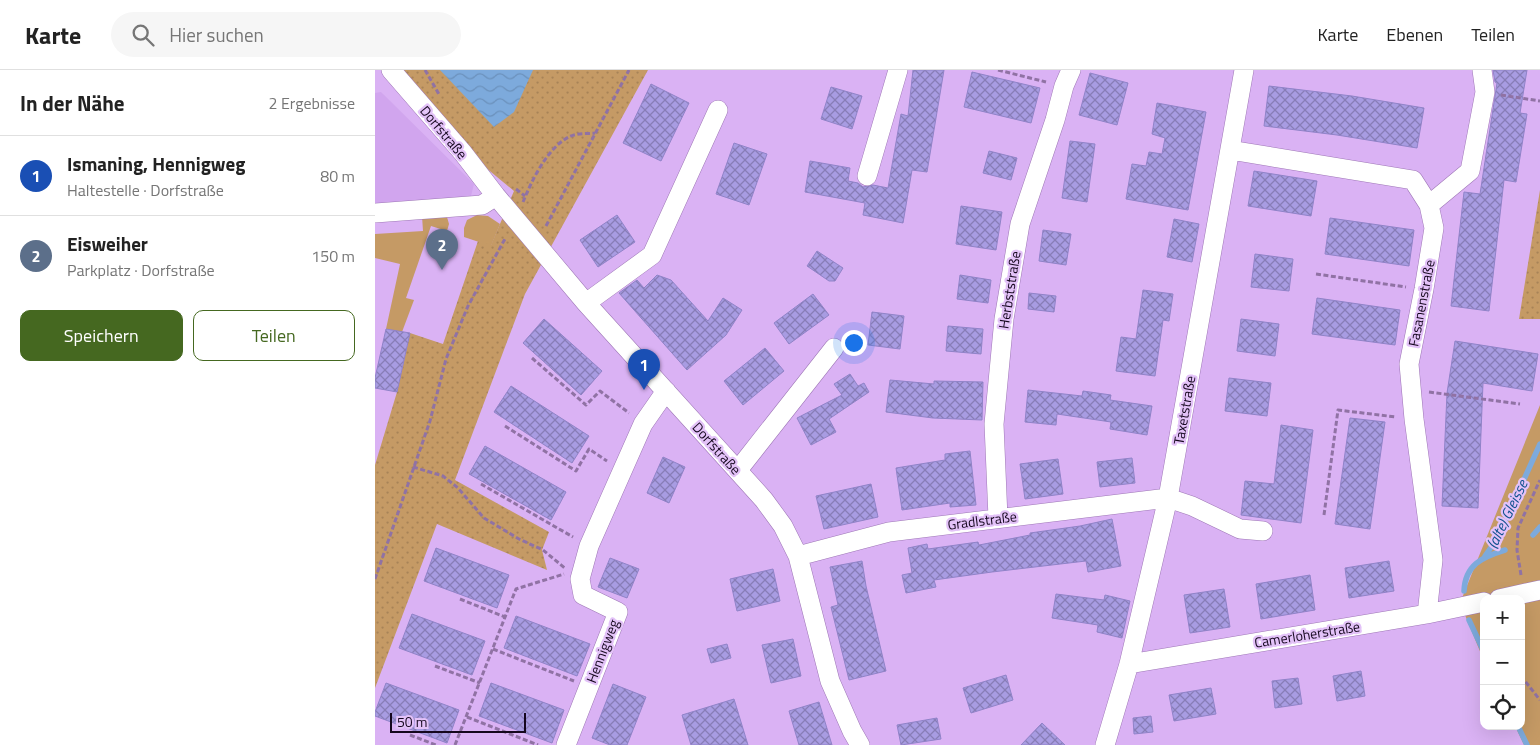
<!DOCTYPE html>
<html lang="de">
<meta charset="utf-8">
<style>
:root{--surface:#fff;--page:#f6f6f6;--text:#222;--muted:#767676;--line:#e0e0e0;--accent:#456820}
body{margin:0;font-family:"Titillium Web",sans-serif;background:var(--page);color:var(--text)}
.controls{position:absolute;right:15px;bottom:15px;display:grid;overflow:hidden;border-radius:10px;box-shadow:0 5px 20px #0002}
.controls button{width:45px;height:45px;display:grid;place-items:center;padding:0;border:0;border-bottom:1px solid var(--line);background:var(--surface);color:var(--text);font:25px sans-serif}
.scale{position:absolute;left:15px;bottom:12px;width:136px;box-sizing:border-box;padding-left:5px;border:2px solid #15071e;border-top:0;font-size:14px;line-height:18px;white-space:nowrap;color:#15071e;-webkit-text-stroke:4px #e3c2f8;paint-order:stroke}
.you{position:absolute;left:478px;top:272px;width:18px;height:18px;margin:-12px;border:4px solid #fff;border-radius:50%;background:#1a73e8;box-shadow:0 0 0 8px #1a73e833}
.badge{display:grid;place-items:center;width:32px;height:32px;border-radius:50%;background:var(--accent);color:#fff;font-size:16px;font-weight:700}
.pin{position:absolute;translate:-50% -41px;filter:drop-shadow(0 1px 2px #0008)}
.pin::after{content:'';position:absolute;top:26px;width:18px;height:15px;background:inherit;clip-path:polygon(0 0,100% 0,50% 100%)}
.list{margin:0;padding:0;list-style:none}
h2{display:flex;justify-content:space-between;align-items:center;height:65px;margin:0;padding:0 20px;font-size:21px}
h2 small{font-size:16px;font-weight:400;color:var(--muted)}
.list li{display:grid;grid-template-columns:32px 1fr auto;gap:15px;align-items:center;box-sizing:border-box;height:80px;padding:0 20px;border-top:1px solid var(--line)}
.list b{display:block;font-size:19px;white-space:nowrap}
.list p{margin:0;font-size:16px;white-space:nowrap;color:var(--muted)}
.list em{font-size:16px;font-style:normal;color:var(--muted)}
.actions{display:flex;gap:10px;padding:15px 20px}
.actions a{flex:1;padding:11px 0;border:1px solid var(--accent);border-radius:10px;text-align:center;font-size:18px;color:var(--accent)}
.actions .main{background:var(--accent);color:#fff}
.icon{flex:none;width:28px;height:28px;fill:none;stroke:currentColor;stroke-width:2;stroke-linecap:round;stroke-linejoin:round}
.map{position:relative;flex:none;width:1165px;height:675px;overflow:hidden}
header{display:flex;align-items:center;gap:30px;box-sizing:border-box;height:70px;padding:0 25px;background:var(--surface);border-bottom:1px solid var(--line)}
header strong{font-size:24px}
nav{display:flex;gap:28px;margin-inline-start:auto;font-size:18px}
.search{width:350px;height:45px;background:var(--page);display:flex;align-items:center;gap:12px;box-sizing:border-box;padding:0 18px;border-radius:28px;color:var(--muted);font-size:19px}
main{display:flex}
aside{flex:1;background:var(--surface)}
.map>svg:first-child{display:block}
</style>
<header>
<strong>Karte</strong>
<div class="search"><svg class="icon" aria-label="search" viewBox="0 0 24 24"><circle cx="10" cy="10" r="6"/><path d="M15 15l6 6"/></svg>Hier suchen</div>
<nav><a>Karte</a><a>Ebenen</a><a>Teilen</a></nav>
</header>
<main>
<aside>
<h2>In der Nähe<small>2 Ergebnisse</small></h2>
<ul class="list">
<li><span class="badge" style="background:#1a4fb4">1</span><div><b>Ismaning, Hennigweg</b><p>Haltestelle · Dorfstraße</p></div><em>80 m</em></li>
<li><span class="badge" style="background:#5c6f8a">2</span><div><b>Eisweiher</b><p>Parkplatz · Dorfstraße</p></div><em>150 m</em></li>
</ul>
<div class="actions"><a class="main">Speichern</a><a>Teilen</a></div>
</aside>
<div class="map">
<svg width="1165" height="675" viewBox="0 0 1165 675">
<defs>
<pattern id="park-dots" width="8" height="8" patternUnits="userSpaceOnUse" patternTransform="scale(1.25)"><rect width="8" height="8" fill="#c59a65"/><path d="M2 2h.1M6 6h.1" fill="none" stroke="#a88357" stroke-width="1.8" stroke-linecap="round"/></pattern>
<pattern id="water-waves" width="16" height="10" patternUnits="userSpaceOnUse" patternTransform="scale(1.25)"><rect width="16" height="10" fill="#7daadc"/><path d="M0 5q4-4 8 0t8 0" fill="none" stroke="#6b91bc"/></pattern>
<pattern id="building-cross-hatch" width="8" height="8" patternUnits="userSpaceOnUse" patternTransform="scale(1.25)"><rect width="8" height="8" fill="#a89ce2"/><path d="M0 0l8 8M0 8l8-8" fill="none" stroke="#887db7"/></pattern>
</defs>
<rect width="100%" height="100%" fill="#dab2f4"/>
<path fill="#d1a5ee" d="M 6,22 L 99,114 L 96,126 L 0,134 L 0,23 Z"/>
<path fill="#c59a65" d="M 102,145 L 113,146 L 125,154 L 116,176 L 89,167 L 89,158 L 92,150 Z
M 47,146 L 72,147 L 74,154 L 72,161 L 56,156 L 31,228 L 39,230 L 27,262 L 11,259 L 25,194 L 0,188 L 0,164 L 48,161 Z
M 1165,335 L 1165,675 L 1149,675 L 1140,656 L 1146,656 L 1146,529 L 1109,529 L 1109,591 L 1085,533 Z"/>
<path fill="url(#park-dots)" d="M 25,0 L 273,0 L 150,224 L 80,410 L 174,462 L 167,480 L 172,500 L 62,454 L 0,618 L 0,395 L 22,322 L 35,263 L 68,274 L 103,171 L 116,175 L 139,121 L 110,97 Z
M 1165,120 L 1165,249 L 1144,249 Z"/>
<path fill="url(#water-waves)" d="M 65,0 L 158,0 L 139,42 L 119,57 Z"/>
<g fill="none" stroke-linecap="round" stroke-linejoin="round">
<path stroke="#7daadc" stroke-width="5.5" d="M 1158,465 L 1165,457
M 1110,486 L 1122,469 L 1165,374
M 1089,521 C 1090,495 1107,487 1130,480
M 1094,550 L 1109,582
M 1143,656 L 1152,675"/>
</g>
<path fill="url(#building-cross-hatch)" stroke="#9083c8" d="M 538,0 L 569,0 L 552,102 L 537,100 L 528,153 L 488,145 L 490,133 L 430,122 L 435,91 L 475,98 L 473,111 L 483,113 L 488,117 L 498,115 L 513,118 L 526,44 L 533,46 Z
M 1118,0 L 1152,0 L 1145,43 L 1152,44 L 1141,112 L 1129,110 L 1114,241 L 1076,236 L 1089,122 L 1105,124 L 1122,13 L 1120,12 Z
M 597,2 L 665,18 L 656,53 L 589,37 Z
M 715,3 L 753,13 L 742,55 L 704,45 Z
M 276,14 L 314,33 L 286,91 L 248,73 Z
M 894,16 L 977,26 L 1049,38 L 1042,78 L 962,65 L 889,56 Z
M 456,17 L 487,26 L 477,59 L 446,49 Z
M 782,33 L 831,42 L 813,140 L 751,129 L 757,94 L 771,96 L 774,82 L 787,84 L 790,68 L 777,64 Z
M 695,71 L 720,74 L 712,132 L 687,128 Z
M 359,73 L 392,84 L 374,135 L 341,124 Z
M 614,81 L 642,88 L 636,110 L 608,103 Z
M 879,101 L 942,111 L 936,146 L 873,136 Z
M 586,136 L 627,142 L 621,180 L 581,174 Z
M 242,145 L 260,172 L 223,197 L 205,170 Z
M 955,148 L 1039,160 L 1034,196 L 950,184 Z
M 799,149 L 824,154 L 817,192 L 792,187 Z
M 668,160 L 696,164 L 691,195 L 664,191 Z
M 442,181 L 468,198 L 460,211 L 454,211 L 432,196 Z
M 880,184 L 918,189 L 914,221 L 876,217 Z
M 282,205 L 296,210 L 333,251 L 348,228 L 367,240 L 351,265 L 312,300 L 244,223 L 262,210 L 269,218 Z
M 585,205 L 616,210 L 613,233 L 582,229 Z
M 768,220 L 798,224 L 794,251 L 788,250 L 780,306 L 741,301 L 746,267 L 761,269 Z
M 654,223 L 681,226 L 679,242 L 653,239 Z
M 438,224 L 454,245 L 414,274 L 399,253 Z
M 942,228 L 1025,240 L 1020,275 L 937,264 Z
M 497,242 L 529,246 L 525,279 L 493,275 Z
M 169,249 L 227,301 L 206,325 L 148,273 Z
M 866,249 L 904,254 L 900,286 L 862,281 Z
M 573,256 L 608,259 L 606,284 L 571,281 Z
M 11,259 L 35,263 L 22,322 L 0,318 L 0,308 Z
M 1080,271 L 1163,284 L 1157,321 L 1108,313 L 1103,438 L 1067,436 L 1072,323 Z
M 390,278 L 409,301 L 368,335 L 349,311 Z
M 475,304 L 483,316 L 489,313 L 494,322 L 454,349 L 461,362 L 436,375 L 422,348 L 467,325 L 459,314 Z
M 854,308 L 896,313 L 892,346 L 850,341 Z
M 515,310 L 559,314 L 559,311 L 608,312 L 607,350 L 558,348 L 511,342 Z
M 136,316 L 214,366 L 197,393 L 119,342 Z
M 653,320 L 707,326 L 708,321 L 736,325 L 735,330 L 777,336 L 772,365 L 735,359 L 736,352 L 682,344 L 681,355 L 650,352 Z
M 975,348 L 1010,352 L 995,459 L 960,454 Z
M 906,355 L 938,360 L 926,453 L 866,445 L 870,411 L 899,414 Z
M 110,376 L 191,422 L 176,450 L 94,404 Z
M 595,381 L 601,435 L 575,437 L 575,433 L 527,440 L 521,398 L 570,390 L 570,384 Z
M 288,387 L 310,397 L 294,433 L 272,423 Z
M 757,388 L 760,413 L 725,417 L 722,392 Z
M 683,389 L 688,424 L 650,429 L 645,394 Z
M 496,414 L 503,447 L 449,459 L 441,426 Z
M 737,449 L 746,496 L 713,502 L 711,491 L 617,502 L 559,510 L 561,517 L 531,523 L 527,505 L 537,503 L 533,478 L 552,474 L 553,479 L 603,472 L 604,475 L 655,465 L 655,463 L 705,456 Z
M 61,478 L 134,505 L 122,538 L 49,511 Z
M 235,488 L 264,499 L 252,528 L 223,517 Z
M 487,491 L 491,516 L 511,601 L 474,610 L 456,537 L 463,535 L 455,497 Z
M 1014,491 L 1019,521 L 974,528 L 970,498 Z
M 398,499 L 405,531 L 362,541 L 355,509 Z
M 935,505 L 940,540 L 886,549 L 881,514 Z
M 849,519 L 855,557 L 815,563 L 809,525 Z
M 681,524 L 729,530 L 730,525 L 755,531 L 747,568 L 722,562 L 723,555 L 677,548 Z
M 37,544 L 110,571 L 97,605 L 24,578 Z
M 141,546 L 215,574 L 202,606 L 129,578 Z
M 418,569 L 426,606 L 396,613 L 387,575 Z
M 352,574 L 356,588 L 336,593 L 332,579 Z
M 986,601 L 990,626 L 962,631 L 958,606 Z
M 631,605 L 638,630 L 596,643 L 588,618 Z
M 923,608 L 927,634 L 900,638 L 897,611 Z
M 11,613 L 84,640 L 72,673 L 0,646 L 0,642 Z
M 116,613 L 189,640 L 177,673 L 104,646 Z
M 238,614 L 271,627 L 252,675 L 235,675 L 217,668 Z
M 836,618 L 841,644 L 799,651 L 794,625 Z
M 359,629 L 373,675 L 316,675 L 307,645 Z
M 444,632 L 457,675 L 424,675 L 414,641 Z
M 776,646 L 778,662 L 759,664 L 758,648 Z
M 562,648 L 566,669 L 526,675 L 522,655 Z
M 667,653 L 690,675 L 646,675 Z"/>
<g fill="none" stroke-linecap="round" stroke-linejoin="round">
<g stroke="#9e77b6" stroke-width="20">
<path id="minor" d="M 16,0 L 88,83 L 121,126 L 211,233 L 389,430 L 408,456 L 423,486 L 455,611 L 477,661 L 485,675
M 855,80 L 1038,110 L 1054,135 L 1059,158 L 1049,219 L 1034,294 L 1039,349 L 1058,490 L 1052,544
M 492,106 L 523,0
M 1054,135 L 1095,101 L 1110,22 L 1107,0
M 0,143 L 107,135 L 121,126
M 211,233 L 277,185 L 343,40
M 363,400 L 459,278
M 623,448 L 619,354 L 629,249 L 645,154 L 680,50 L 689,16 L 696,0
M 423,486 L 514,462 L 793,428 L 817,436 L 865,459 L 888,461
M 1124,529 L 1165,520
M 754,594 L 1052,544 L 1109,532
M 191,675 L 243,542 L 208,525 L 205,509 L 214,476 L 268,354 L 291,321
M 730,675 L 754,594 L 793,428 L 869,0"/>
</g>
<path stroke="#9072a4" stroke-width="3" stroke-dasharray="5 2.5" stroke-linecap="butt" d="M 50,0 L 65,26
M 623,0 L 671,12
M 1126,25 L 1165,31
M 141,119 L 150,126
M 148,132 C 157,110 173,76 196,66 C 202,63 212,64 220,63
M 171,156 L 254,0
M 941,204 L 1031,217
M 157,288 L 211,335 L 225,321 L 254,343
M 1054,322 L 1145,334
M 130,356 L 201,401 L 214,379 L 232,391
M 38,397 L 68,406 L 83,418 L 109,448 L 144,469 L 168,480 L 191,499
M 106,414 L 198,467
M 949,445 L 963,340 L 1021,347
M 1146,505 L 1142,480 L 1143,458 L 1165,410
M 0,509 L 55,351 L 71,289 L 93,236 L 131,167
M 85,529 L 130,547
M 118,579 L 199,611
M 60,596 L 105,613
M 1146,606 L 1165,630
M 92,647 L 163,675
M 35,665 L 61,675
M 80,675 L 141,519 L 189,504"/>
<use href="#minor" stroke="#fff" stroke-width="19"/>
</g>
<g text-anchor="middle" dominant-baseline="central" stroke-width="4.5" stroke-linejoin="round" paint-order="stroke">
<g font-size="14" fill="#15071e" stroke="#e3c2f8">
<text transform="translate(69 62) rotate(50)">Dorfstraße</text>
<text transform="translate(634 220) rotate(-81)">Herbststraße</text>
<text transform="translate(1046 233) rotate(-79)">Fasanenstraße</text>
<text transform="translate(809 340) rotate(-80)">Taxetstraße</text>
<text transform="translate(342 378) rotate(48)">Dorfstraße</text>
<text transform="translate(607 450) rotate(-7)">Gradlstraße</text>
<text transform="translate(932 564) rotate(-9)">Camerloherstraße</text>
<text transform="translate(227 581) rotate(-69)">Hennigweg</text>
</g>
<g font-size="15" font-style="italic" fill="#0f528f" stroke="#e3c2f8">
<text transform="translate(1132 444) rotate(-64)">(alte) Gleisse</text>
</g>
</g>
</svg>
<div class="controls">
<button>+</button>
<button>−</button>
<button><svg class="icon" aria-label="locate" viewBox="0 0 24 24"><circle cx="12" cy="12" r="6"/><path d="M12 2v4M12 18v4M2 12h4M18 12h4"/></svg></button>
</div>
<div class="scale">50 m</div>
<div class="you"></div>
<div class="pin badge" style="left:269px;top:320px;background:#1a4fb4">1</div>
<div class="pin badge" style="left:67px;top:200px;background:#5c6f8a">2</div>
</div>
</main>
